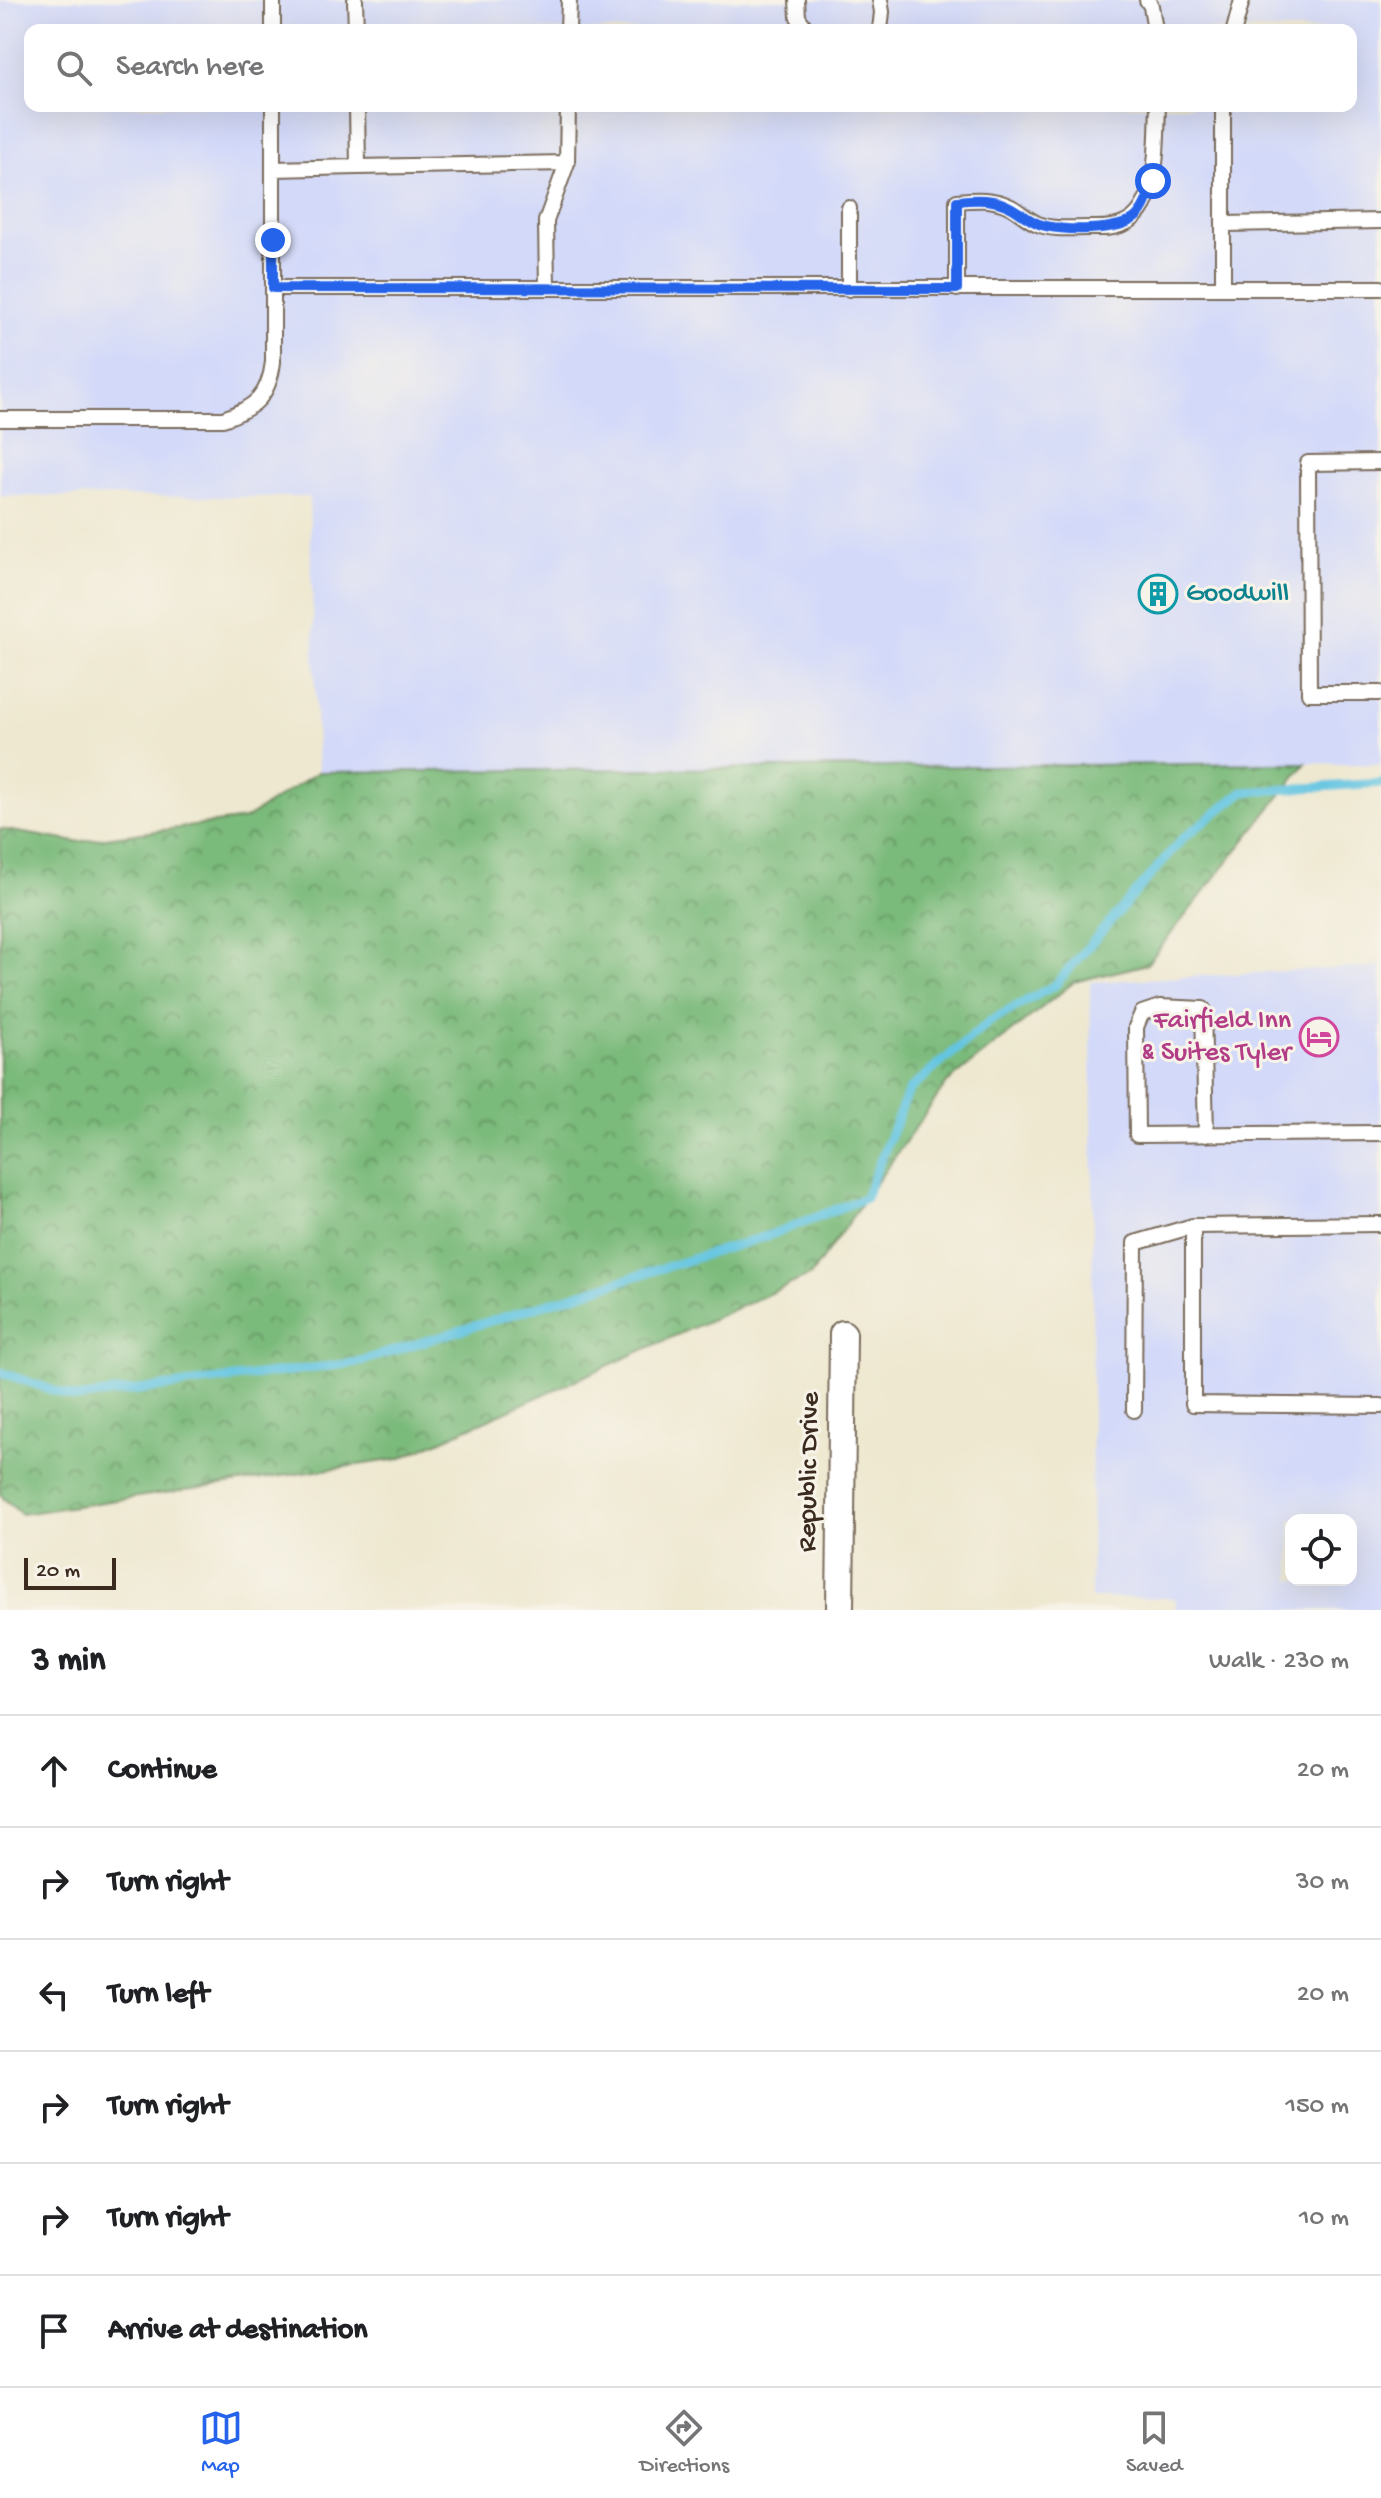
<!DOCTYPE html>
<meta charset="utf-8">
<style>
:root{--surface:#fff;--page:#f6f6f6;--text:#202124;--muted:#757577;--line:#e0e0e0;--accent:#2563eb}
body{margin:0;font-family:"Gochi Hand",sans-serif;background:var(--page);color:var(--text)}
.controls{position:absolute;right:24px;bottom:24px;display:grid;overflow:hidden;border-radius:16px;box-shadow:0 8px 32px #0002}
.controls button{width:72px;height:72px;display:grid;place-items:center;padding:0;border:0;border-bottom:2px solid var(--line);background:var(--surface);color:var(--text);font:40px sans-serif}
.scale{position:absolute;left:24px;bottom:20px;width:92px;box-sizing:border-box;padding-left:8px;border:4px solid #3b2a1e;border-top:0;font-size:22px;line-height:28px;white-space:nowrap;color:#3b2a1e;-webkit-text-stroke:6px #f7f3e8;paint-order:stroke}
.stop{position:absolute;width:24px;height:24px;margin:-18px;border:6px solid #2563eb;border-radius:50%;background:#fff}
.stop.end{background:#2563eb;border-color:#fff;box-shadow:0 2px 8px #0008}
.list{margin:0;padding:0;list-style:none}
h2{display:flex;justify-content:space-between;align-items:center;height:104px;margin:0;padding:0 32px;font-size:34px}
h2 small{font-size:26px;font-weight:400;color:var(--muted)}
.list li{display:grid;grid-template-columns:52px 1fr auto;gap:24px;align-items:center;box-sizing:border-box;height:112px;padding:0 32px;border-top:2px solid var(--line)}
.list b{display:block;font-size:30px;white-space:nowrap}
.list em{font-size:26px;font-style:normal;color:var(--muted)}
.icon{flex:none;width:44px;height:44px;fill:none;stroke:currentColor;stroke-width:2;stroke-linecap:round;stroke-linejoin:round}
.map{position:relative;flex:none;width:1381px;height:1610px;overflow:hidden}
.search{position:absolute;background:var(--surface);box-shadow:0 8px 32px #0002;left:24px;right:24px;top:24px;height:88px;display:flex;align-items:center;gap:20px;box-sizing:border-box;padding:0 28px;border-radius:16px;color:var(--muted);font-size:30px}
.sheet{height:776px;background:var(--surface)}
nav{display:flex;justify-content:space-around;align-items:center;box-sizing:border-box;height:112px;border-top:2px solid var(--line);background:var(--surface);font-size:22px;color:var(--muted)}
nav a{display:grid;justify-items:center;gap:4px}
nav .on{color:var(--accent)}
.map>svg:first-child{display:block}
</style>
<div class="map">
<svg width="1381" height="1610" viewBox="0 0 1381 1610">
<defs>
<pattern id="forest-crowns" width="20" height="18" patternUnits="userSpaceOnUse" patternTransform="scale(2)"><rect width="20" height="18" fill="#7aba7a"/><path d="M2 6a3 3 0 1 1 6 0M12 15a3 3 0 1 1 6 0" fill="none" stroke="#659763"/></pattern>
</defs>
<rect width="100%" height="100%" fill="#f7f3e8"/>
<filter id="ink" filterUnits="userSpaceOnUse"><feTurbulence type="fractalNoise" baseFrequency=".0125" numOctaves="2"/><feDisplacementMap in="SourceGraphic" scale="16" xChannelSelector="R" yChannelSelector="G"/><feConvolveMatrix kernelMatrix="1 2 1 2 8 2 1 2 1" color-interpolation-filters="sRGB"/></filter>
<filter id="wash" filterUnits="userSpaceOnUse"><feTurbulence type="fractalNoise" baseFrequency=".006" numOctaves="4" result="noise"/><feDisplacementMap in="SourceGraphic" scale="32" xChannelSelector="R" yChannelSelector="G"/><feGaussianBlur stdDeviation="1.8" result="paint"/><feColorMatrix in="noise" values="0 0 0 0 0 0 0 0 0 0 0 0 0 0 0 0 0 1.4 0 .05"/><feComposite in="paint" operator="in"/></filter>
<g filter="url(#wash)">
<rect width="100%" height="100%" fill="#eee8d0"/>
<path fill="#d3d9f9" fill-rule="evenodd" d="M 0,0 L 1381,0 L 1381,765 L 1306,763 L 318,772 L 309,497 L 0,496 ZM 30,30 L 1351,30 L 1351,106 L 30,106 Z
M 1381,966 L 1381,1610 L 1176,1610 L 1175,1598 L 1091,1598 L 1093,1181 L 1090,982 ZM 1291,1520 L 1351,1520 L 1351,1580 L 1291,1580 Z"/>
<path fill="url(#forest-crowns)" stroke="#5a724c" stroke-width="2" d="M 1306,763 L 1147,964 L 1074,982 L 947,1083 L 811,1275 L 399,1459 L 21,1514 L 0,1495 L 0,829 L 76,842 L 245,819 L 318,772 Z"/>
<g fill="none" stroke-linecap="round" stroke-linejoin="round">
<path stroke="#63c5e1" stroke-width="9" d="M 0,1372 L 75,1398 L 354,1363 L 770,1235 L 865,1198 L 909,1090 L 990,1021 L 1055,985 L 1183,838 L 1243,792 L 1381,783"/>
</g>
</g>
<g filter="url(#ink)">
<g fill="none" stroke-linecap="round" stroke-linejoin="round">
<g stroke="#7a6c5c" stroke-width="18">
<path id="lane" d="M 273,0 L 273,30
M 355,0 L 356,30
M 797,0 L 798,17 L 807,30
M 1147,0 L 1151,6 L 1155,30
M 568,30 L 569,0
M 880,30 L 882,12 L 880,0
M 1234,30 L 1242,0
M 358,167 L 567,163
M 273,169 L 358,167 L 357,106
M 849,208 L 849,289
M 1224,224 L 1381,221
M 273,288 L 1381,288
M 547,288 L 546,221 L 567,163 L 568,106
M 1223,288 L 1223,106
M 957,289 L 957,201 C 976,199 994,198 1011,207 C 1020,212 1028,220 1038,224 C 1052,230 1071,228 1087,228 C 1099,228 1112,229 1123,224 C 1161,210 1156,139 1158,106
M 0,419 L 223,419 C 255,408 269,396 273,362 L 273,106
M 1381,462 L 1308,463 L 1309,693 L 1381,693
M 1206,1135 L 1203,1009 L 1160,1007 L 1142,1013 L 1136,1027 L 1137,1135 L 1381,1133
M 1381,1224 L 1193,1226 L 1193,1404 L 1381,1406
M 1134,1410 L 1135,1243 L 1193,1226"/>
</g>
<g stroke="#7a6c5c" stroke-width="30">
<path id="street" d="M 840,1610 L 843,1334"/>
</g>
<use href="#lane" stroke="#fff" stroke-width="14"/>
<use href="#street" stroke="#fff" stroke-width="26"/>
</g>
</g>
<g fill="none" stroke-linecap="round" stroke-linejoin="round" filter="url(#ink)">
<path stroke="#2563eb" stroke-width="10" d="M 273,240 L 273,288 L 957,289 L 957,201 C 976,199 995,198 1012,208 C 1021,213 1030,221 1039,224 C 1060,232 1121,232 1137,216 C 1146,207 1149,193 1153,181"/>
</g>
<defs>
<g id="building-ring" transform="scale(2)"><circle r="9.5" fill="#f7f3e8" stroke="#0f9aa8" stroke-width="1.5"/><path d="M-4-6H4V6H1V3H-1V6H-4ZM-2.5-4.3h1.7v1.8h-1.7ZM.8-4.3h1.7v1.8H.8ZM-2.5-1h1.7V.8h-1.7ZM.8-1h1.7V.8H.8Z" fill="#0f9aa8"/></g>
<g id="hotel-ring" transform="scale(2)"><circle r="9.5" fill="#f7f3e8" stroke="#d1479c" stroke-width="1.5"/><path d="M-6-4.5h1.5V1H6V5H4.5V3h-9V5H-6ZM-4 0a1.8 1.8 0 1 1 3.6 0ZM.5 0V-2.5h3Q6-2.5 6 0Z" fill="#d1479c"/></g>
</defs>
<g fill-rule="evenodd">
<use href="#building-ring" x="1158" y="594"/>
<use href="#hotel-ring" x="1319" y="1037"/>
</g>
<g text-anchor="middle" dominant-baseline="central" stroke-width="6" stroke-linejoin="round" paint-order="stroke">
<g font-size="28" fill="#0d838f" stroke="#f7f3e8" text-anchor="start">
<text x="1186" y="594">Goodwill</text>
</g>
<g font-size="28" fill="#b23c85" stroke="#f7f3e8" text-anchor="end">
<text x="1291" y="1021">Fairfield Inn<tspan x="1291" dy="32">&amp; Suites Tyler</tspan></text>
</g>
<g font-size="28" fill="#3b2a1e" stroke="#f7f3e8">
<text transform="translate(810 1472) rotate(-89)">Republic Drive</text>
</g>
</g>
</svg>
<div class="controls">
<button><svg class="icon" aria-label="locate" viewBox="0 0 24 24"><circle cx="12" cy="12" r="6"/><path d="M12 2v4M12 18v4M2 12h4M18 12h4"/></svg></button>
</div>
<div class="scale">20 m</div>
<div class="stop" style="left:1153px;top:181px"></div>
<div class="stop end" style="left:273px;top:240px"></div>
<div class="search"><svg class="icon" aria-label="search" viewBox="0 0 24 24"><circle cx="10" cy="10" r="6"/><path d="M15 15l6 6"/></svg>Search here</div>
</div>
<section class="sheet">
<h2>3 min<small>Walk · 230 m</small></h2>
<ul class="list">
<li><svg class="icon" aria-label="ahead" viewBox="0 0 24 24"><path d="M12 20V5M6 11l6-6 6 6"/></svg><div><b>Continue</b></div><em>20 m</em></li>
<li><svg class="icon" aria-label="right" viewBox="0 0 24 24"><path d="M7 20v-9h11M14 6l5 5-5 5"/></svg><div><b>Turn right</b></div><em>30 m</em></li>
<li><svg class="icon" aria-label="left" viewBox="0 0 24 24"><path d="M17 20v-9H6M10 6l-5 5 5 5"/></svg><div><b>Turn left</b></div><em>20 m</em></li>
<li><svg class="icon" aria-label="right" viewBox="0 0 24 24"><path d="M7 20v-9h11M14 6l5 5-5 5"/></svg><div><b>Turn right</b></div><em>150 m</em></li>
<li><svg class="icon" aria-label="right" viewBox="0 0 24 24"><path d="M7 20v-9h11M14 6l5 5-5 5"/></svg><div><b>Turn right</b></div><em>10 m</em></li>
<li><svg class="icon" aria-label="arrive" viewBox="0 0 24 24"><path d="M6 21V4h12l-3 4 3 4H6"/></svg><div><b>Arrive at destination</b></div></li>
</ul>
</section>
<nav>
<a class="on"><svg class="icon" aria-label="map" viewBox="0 0 24 24"><path d="M3 6l6-2 6 2 6-2v14l-6 2-6-2-6 2zM9 4v14M15 6v14"/></svg>Map</a>
<a><svg class="icon" aria-label="directions" viewBox="0 0 24 24"><path d="M12 3l9 9-9 9-9-9zM9 14v-3h6M13 9l2 2-2 2"/></svg>Directions</a>
<a><svg class="icon" aria-label="saved" viewBox="0 0 24 24"><path d="M7 4h10v16l-5-4-5 4z"/></svg>Saved</a>
</nav>
